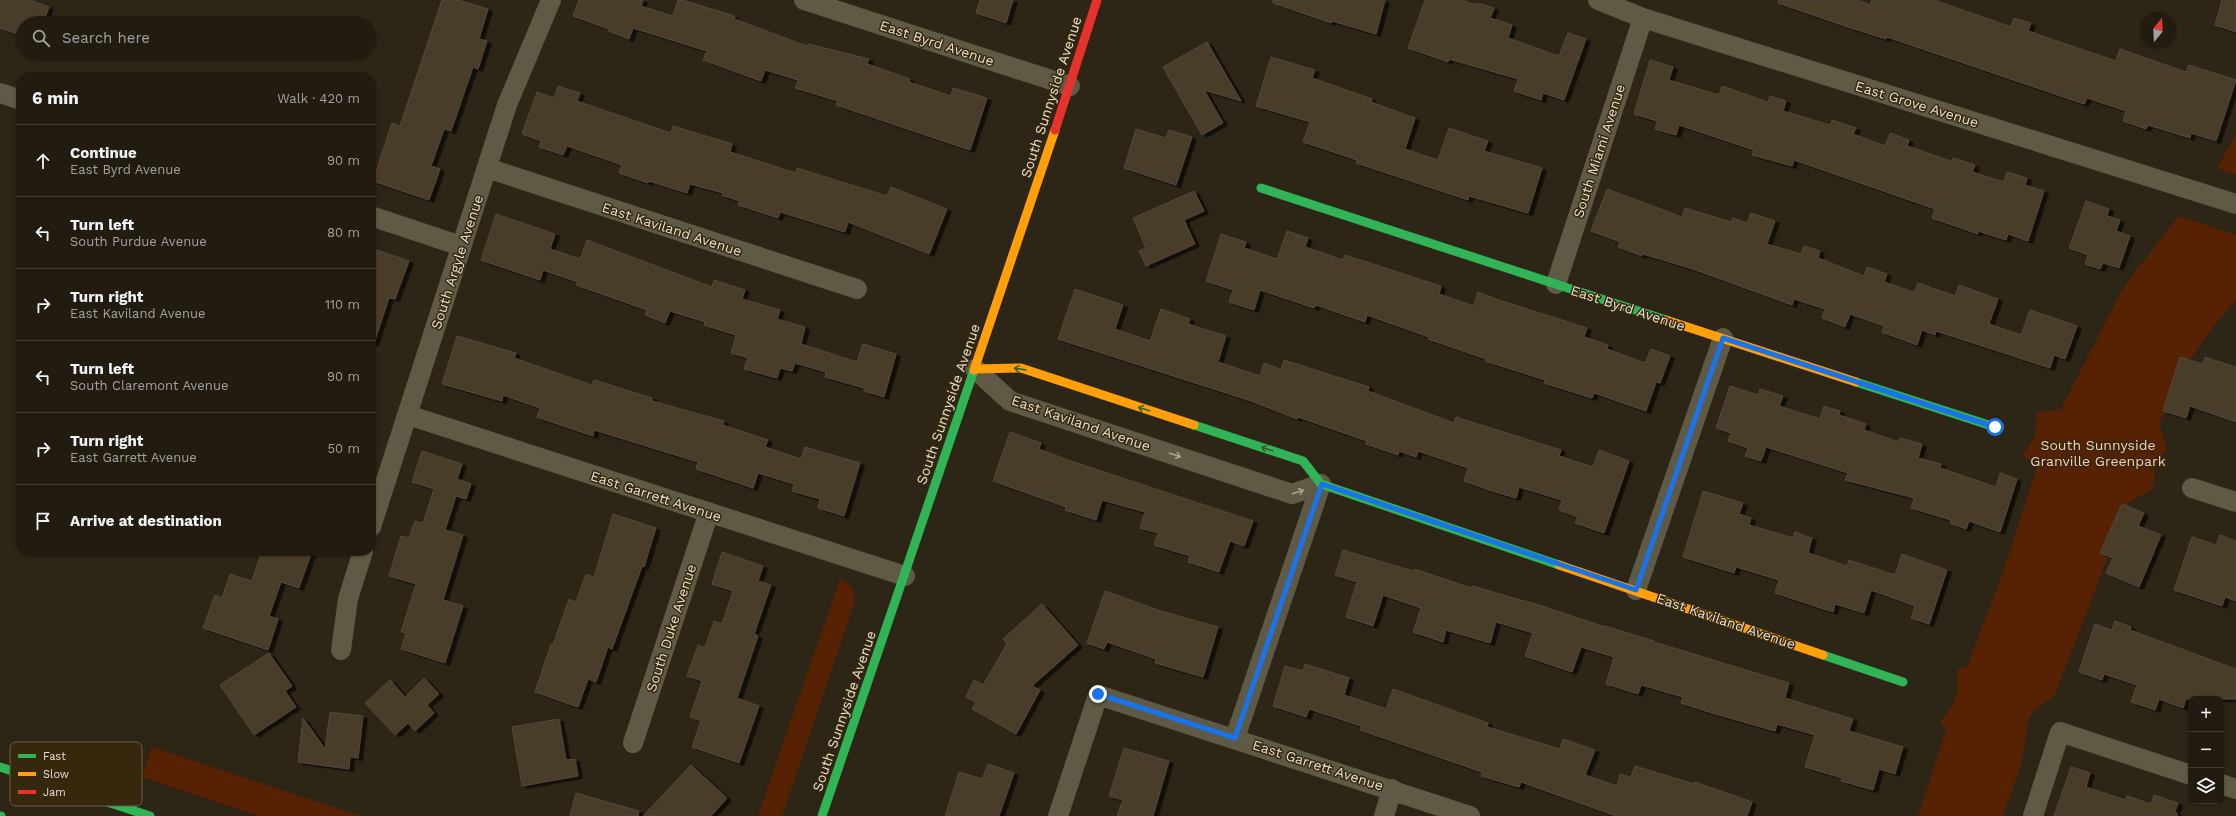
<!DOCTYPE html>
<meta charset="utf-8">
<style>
:root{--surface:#221c10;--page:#2e291e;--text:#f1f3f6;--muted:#a2a19f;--line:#3f3a30}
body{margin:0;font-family:"Work Sans",sans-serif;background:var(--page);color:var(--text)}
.controls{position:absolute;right:12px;bottom:12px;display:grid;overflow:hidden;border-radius:8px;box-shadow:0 1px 3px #0004}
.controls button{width:36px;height:36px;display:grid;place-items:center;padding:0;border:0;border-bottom:1px solid var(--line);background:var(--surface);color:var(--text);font:20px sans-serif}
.compass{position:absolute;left:2140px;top:12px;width:36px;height:36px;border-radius:50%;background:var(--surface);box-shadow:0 1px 3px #0004;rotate:18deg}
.stop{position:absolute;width:12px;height:12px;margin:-9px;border:3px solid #1a73e8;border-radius:50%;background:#fff}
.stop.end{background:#1a73e8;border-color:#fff;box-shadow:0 1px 4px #0008}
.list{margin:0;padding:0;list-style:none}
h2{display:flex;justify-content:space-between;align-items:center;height:52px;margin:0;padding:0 16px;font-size:17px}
h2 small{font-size:13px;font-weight:400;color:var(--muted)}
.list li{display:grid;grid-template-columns:26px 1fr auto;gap:12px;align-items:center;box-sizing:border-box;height:72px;padding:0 16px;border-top:1px solid var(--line)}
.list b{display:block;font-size:15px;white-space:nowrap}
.list p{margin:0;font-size:13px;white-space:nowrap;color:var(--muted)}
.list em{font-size:13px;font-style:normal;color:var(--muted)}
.icon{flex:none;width:22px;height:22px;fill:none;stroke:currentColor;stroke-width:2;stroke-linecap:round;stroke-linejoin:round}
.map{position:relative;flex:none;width:2236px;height:816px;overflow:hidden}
.search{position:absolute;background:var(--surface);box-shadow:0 1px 3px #0004;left:16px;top:16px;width:360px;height:44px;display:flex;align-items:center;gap:10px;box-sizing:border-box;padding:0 14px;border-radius:22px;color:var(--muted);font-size:15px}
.panel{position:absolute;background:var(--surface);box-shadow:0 1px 3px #0004;left:16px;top:72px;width:360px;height:484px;border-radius:16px}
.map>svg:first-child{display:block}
</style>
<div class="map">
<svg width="2236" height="816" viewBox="0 0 2236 816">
<defs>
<filter id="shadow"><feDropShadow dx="4.5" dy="2.5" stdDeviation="0" flood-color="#0009"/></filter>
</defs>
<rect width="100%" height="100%" fill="#2d2516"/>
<path fill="#572203" d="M 2236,134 L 2236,175 L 2217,168 Z
M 2179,216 L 2236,235 L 2236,300 C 2198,343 2180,371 2159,425 L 2167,448 L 2155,466 L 2153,489 L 2129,502 L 2054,697 C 2019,715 2029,729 2022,759 C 2017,778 2009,797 2003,816 L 1918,816 L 1946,730 L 1940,722 C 1955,706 1960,692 1957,670 L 1967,667 L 2004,570 L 2037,468 L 2023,455 L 2035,436 L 2037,413 L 2061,409 L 2120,294 L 2137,269 Z
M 840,579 C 852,585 855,590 854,604 L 782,816 L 758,816 Z
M 152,747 L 360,816 L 259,816 L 142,777 Z"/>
<path fill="#493c2a" stroke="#51493e" filter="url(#shadow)" d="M 0,0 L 30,0 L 49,7 L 43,23 L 21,23 L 17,34 L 0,28 Z
M 442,0 L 458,0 L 488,9 L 479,39 L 487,41 L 478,69 L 473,67 L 451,131 L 444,129 L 431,166 L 440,169 L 429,200 L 373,181 L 392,123 L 400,126 Z
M 579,0 L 643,0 L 641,6 L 673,16 L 678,0 L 682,0 L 735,16 L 734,19 L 807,46 L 808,44 L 869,59 L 867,64 L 910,79 L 909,82 L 951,96 L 953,88 L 987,98 L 970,150 L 836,105 L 838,101 L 795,88 L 798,80 L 765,70 L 761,81 L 703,60 L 707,51 L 633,28 L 629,39 L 608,31 L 609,29 L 573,16 Z
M 980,0 L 1013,0 L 1006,23 L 976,13 Z
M 1273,0 L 1385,0 L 1376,34 L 1332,21 L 1331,23 L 1273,3 Z
M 1425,0 L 1461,0 L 1476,5 L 1477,3 L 1494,8 L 1490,18 L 1512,25 L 1508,38 L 1559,56 L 1568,33 L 1586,39 L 1564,100 L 1543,93 L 1541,100 L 1514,91 L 1518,79 L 1449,59 L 1448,62 L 1408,48 Z
M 1779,0 L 1858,0 L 1870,5 L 1872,0 L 1934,0 L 2011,27 L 2014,18 L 2031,23 L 2028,31 L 2116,61 L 2120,49 L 2186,72 L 2189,65 L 2236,80 L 2216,141 L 2191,133 L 2190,138 L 2148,125 L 2146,129 L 2123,121 L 2126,111 L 2087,98 L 2084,104 L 1887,37 L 1886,39 L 1848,27 L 1778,3 Z
M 2222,0 L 2236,0 L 2236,32 L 2215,25 Z
M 1207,42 L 1241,101 L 1204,90 L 1223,123 L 1202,135 L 1163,67 Z
M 1271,57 L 1315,70 L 1312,78 L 1372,99 L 1371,102 L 1415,118 L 1405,149 L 1438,160 L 1449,128 L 1488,141 L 1484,151 L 1542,168 L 1528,213 L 1469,196 L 1468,200 L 1356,163 L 1357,160 L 1303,142 L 1310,122 L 1256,106 Z
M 1650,60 L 1673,67 L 1669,80 L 1719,95 L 1722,86 L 1768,102 L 1770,96 L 1786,101 L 1783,111 L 1830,125 L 1832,120 L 1856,128 L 1853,134 L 1885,146 L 1890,133 L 1909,140 L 1907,146 L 1951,161 L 1953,158 L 1975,165 L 1972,172 L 2004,182 L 2007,172 L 2027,178 L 2025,185 L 2044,191 L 2028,241 L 2008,234 L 2006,240 L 1978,231 L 1978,234 L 1932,218 L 1935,209 L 1794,160 L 1792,166 L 1752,155 L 1754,150 L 1679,125 L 1676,135 L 1655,129 L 1657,121 L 1634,114 Z
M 558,86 L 580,93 L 577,101 L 671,133 L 673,126 L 732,144 L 730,152 L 796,173 L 797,168 L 887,196 L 891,187 L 947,209 L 929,254 L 848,222 L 845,232 L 780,212 L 778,218 L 738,205 L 740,201 L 722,195 L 723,193 L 690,184 L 687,193 L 649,181 L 648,183 L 619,173 L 622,165 L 567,146 L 563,155 L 539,147 L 541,141 L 522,134 L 537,92 L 554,98 Z
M 1136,129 L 1166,138 L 1169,130 L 1192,137 L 1176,185 L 1124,168 Z
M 1607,189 L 1682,217 L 1685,208 L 1731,222 L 1733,218 L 1747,223 L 1751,213 L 1775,221 L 1767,244 L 1801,254 L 1804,246 L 1820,251 L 1818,258 L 1864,276 L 1867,267 L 1887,274 L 1884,282 L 1914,292 L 1918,283 L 1955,296 L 1959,285 L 1998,299 L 1989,324 L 2021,335 L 2030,310 L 2077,326 L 2065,359 L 2054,355 L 2050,368 L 1936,331 L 1935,335 L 1922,330 L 1917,345 L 1882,332 L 1884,326 L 1850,314 L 1845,327 L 1822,318 L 1825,309 L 1794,299 L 1792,305 L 1693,269 L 1643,254 L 1642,256 L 1618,247 L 1620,242 L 1591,231 Z
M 1194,191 L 1204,211 L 1184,220 L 1195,244 L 1146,266 L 1139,251 L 1146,248 L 1133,218 Z
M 2086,201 L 2109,209 L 2107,216 L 2120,220 L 2116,231 L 2130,236 L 2119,268 L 2103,263 L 2100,269 L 2085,264 L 2088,255 L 2069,248 Z
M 496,214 L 555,234 L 550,249 L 580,259 L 587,240 L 712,287 L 714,280 L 745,290 L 742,299 L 780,310 L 777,319 L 805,327 L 801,344 L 857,362 L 863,344 L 896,354 L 884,397 L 864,391 L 864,388 L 825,377 L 826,372 L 795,363 L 792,371 L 780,368 L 777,378 L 744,369 L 748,358 L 731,353 L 736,335 L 704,325 L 705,322 L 670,311 L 665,323 L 645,315 L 647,310 L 576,285 L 578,282 L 543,270 L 540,280 L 481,260 Z
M 1287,231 L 1308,238 L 1305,247 L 1343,260 L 1345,255 L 1441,286 L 1439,294 L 1474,306 L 1478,292 L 1496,299 L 1587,328 L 1584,337 L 1608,345 L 1607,349 L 1645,363 L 1651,349 L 1670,356 L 1660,383 L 1656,382 L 1646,411 L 1594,393 L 1592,398 L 1544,383 L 1545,380 L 1485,361 L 1486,359 L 1428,339 L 1429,337 L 1367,315 L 1365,322 L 1316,305 L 1314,308 L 1260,290 L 1254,310 L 1229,302 L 1233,290 L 1206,281 L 1221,234 L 1246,242 L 1244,248 L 1277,259 Z
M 371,248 L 409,261 L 395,299 L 389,298 L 374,343 L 371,343 Z
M 1075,289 L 1123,305 L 1115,329 L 1150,341 L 1161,309 L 1190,319 L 1188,324 L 1226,336 L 1218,362 L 1260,376 L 1264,363 L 1281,369 L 1284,360 L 1369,387 L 1368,391 L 1454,423 L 1456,417 L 1561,450 L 1559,456 L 1593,467 L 1599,450 L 1629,461 L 1604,533 L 1575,523 L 1578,517 L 1559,510 L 1562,500 L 1519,487 L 1516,498 L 1492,491 L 1464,481 L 1468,468 L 1418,451 L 1416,457 L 1399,451 L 1398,455 L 1366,444 L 1367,441 L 1298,417 L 1297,419 L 1251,401 L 1058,339 Z
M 457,336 L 516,353 L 514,358 L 592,385 L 594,380 L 652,398 L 652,401 L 724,421 L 723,425 L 768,440 L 765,447 L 801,459 L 805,447 L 860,463 L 844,516 L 818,508 L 820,499 L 792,491 L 794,484 L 758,473 L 753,488 L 696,469 L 698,462 L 594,430 L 593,436 L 537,417 L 540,408 L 503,395 L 502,401 L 442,384 Z
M 2180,357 L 2202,364 L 2205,357 L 2236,367 L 2236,422 L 2190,406 L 2186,418 L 2163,411 Z
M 1730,386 L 1758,395 L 1760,389 L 1783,396 L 1779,406 L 1820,419 L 1824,406 L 1840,411 L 1839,415 L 1866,424 L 1864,430 L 1899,442 L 1900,438 L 1922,444 L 1918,458 L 1941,464 L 1940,468 L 1996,487 L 2000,473 L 2017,479 L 2000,532 L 1969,521 L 1966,529 L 1950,523 L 1951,520 L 1911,508 L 1914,498 L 1845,480 L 1848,473 L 1766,447 L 1761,461 L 1745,456 L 1748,448 L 1728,441 L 1731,433 L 1716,428 Z
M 1010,432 L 1041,443 L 1039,449 L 1068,460 L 1253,521 L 1244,546 L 1230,541 L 1219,572 L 1188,562 L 1190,556 L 1154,545 L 1158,533 L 1140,528 L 1145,512 L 1102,500 L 1096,520 L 1065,510 L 1066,507 L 993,481 Z
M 422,451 L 462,464 L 457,479 L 471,484 L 466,499 L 456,496 L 445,530 L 463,535 L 443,600 L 463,606 L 445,663 L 401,649 L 406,633 L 401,632 L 416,584 L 389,576 L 401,536 L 409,538 L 415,521 L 423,523 L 434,489 L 412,482 Z
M 1703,491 L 1743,503 L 1739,514 L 1751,518 L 1749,525 L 1793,538 L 1795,532 L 1812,538 L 1808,553 L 1847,566 L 1849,560 L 1895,575 L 1902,554 L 1947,570 L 1929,624 L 1911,618 L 1915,606 L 1871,590 L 1864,613 L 1835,604 L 1833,612 L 1775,593 L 1779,580 L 1736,567 L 1734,573 L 1683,557 Z
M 2122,504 L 2144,513 L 2138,526 L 2161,535 L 2139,587 L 2106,573 L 2113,558 L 2100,553 Z
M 613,514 L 656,528 L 644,567 L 642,566 L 612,649 L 608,647 L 596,682 L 588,679 L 578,707 L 535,692 L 551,644 L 553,645 L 569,599 L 576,602 L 586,574 L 594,577 Z
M 2220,535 L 2236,541 L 2236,601 L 2225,597 L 2222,606 L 2174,590 L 2192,537 L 2216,545 Z
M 1343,550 L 1413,571 L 1414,569 L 1471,588 L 1472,586 L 1542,606 L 1605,627 L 1605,626 L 1654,641 L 1654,642 L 1789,683 L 1785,698 L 1853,719 L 1849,731 L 1903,747 L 1895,774 L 1879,769 L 1873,790 L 1841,781 L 1842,778 L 1805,767 L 1815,735 L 1777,724 L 1775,731 L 1712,713 L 1681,703 L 1683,697 L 1641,685 L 1638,694 L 1606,684 L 1614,657 L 1581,647 L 1572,672 L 1525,656 L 1533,633 L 1496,622 L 1490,643 L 1446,630 L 1443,642 L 1413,632 L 1421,608 L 1383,595 L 1373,626 L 1346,617 L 1357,582 L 1335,575 Z
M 262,551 L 312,551 L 299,588 L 281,582 L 269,616 L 278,619 L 268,650 L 203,628 L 215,595 L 222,598 L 230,574 L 252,581 Z
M 722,552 L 763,566 L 758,581 L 771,585 L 754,634 L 758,636 L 737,698 L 759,706 L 739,763 L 692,747 L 701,721 L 690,717 L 702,681 L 687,676 L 698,645 L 705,648 L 714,621 L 722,624 L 733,591 L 712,584 Z
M 1105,591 L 1161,611 L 1218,627 L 1203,677 L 1155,663 L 1156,659 L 1107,642 L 1104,649 L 1087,643 Z
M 1042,604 L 1078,645 L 1032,686 L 1040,690 L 1016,734 L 972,709 L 976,702 L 966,697 L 974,680 L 983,685 L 1007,644 L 1003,639 Z
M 2115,621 L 2131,627 L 2130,630 L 2236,669 L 2236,699 L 2186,699 L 2183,708 L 2159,699 L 2155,710 L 2131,702 L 2137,685 L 2104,674 L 2102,680 L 2079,672 L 2095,624 L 2112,630 Z
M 269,653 L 292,686 L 285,691 L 296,707 L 254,735 L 220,685 Z
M 1305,664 L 1349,678 L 1344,695 L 1386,709 L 1393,689 L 1488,723 L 1487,727 L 1560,749 L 1563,739 L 1595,750 L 1585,775 L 1617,786 L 1620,774 L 1631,777 L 1635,766 L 1694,784 L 1695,782 L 1752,802 L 1747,816 L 1616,816 L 1521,782 L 1519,787 L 1481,776 L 1482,772 L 1360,730 L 1361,726 L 1309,709 L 1306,717 L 1273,706 L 1285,666 L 1303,671 Z
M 424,678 L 439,694 L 427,705 L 434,713 L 415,731 L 408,723 L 395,735 L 365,703 L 390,680 L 405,697 Z
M 330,712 L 363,716 L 358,758 L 350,757 L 349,769 L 298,762 L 303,718 L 325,749 Z
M 559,719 L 566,760 L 575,759 L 578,776 L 522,786 L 512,727 Z
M 1124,748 L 1169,761 L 1153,816 L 1117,816 L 1123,800 L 1109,796 Z
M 988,764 L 1014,773 L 999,816 L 945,816 L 959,772 L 982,779 Z
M 691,765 L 727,798 L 711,816 L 643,816 Z
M 2071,767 L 2090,773 L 2086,787 L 2125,800 L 2127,796 L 2151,804 L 2154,795 L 2178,803 L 2175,812 L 2177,813 L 2177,816 L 2054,816 Z
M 576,793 L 639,811 L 638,816 L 570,816 Z"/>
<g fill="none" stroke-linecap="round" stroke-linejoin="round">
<path stroke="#5e5a46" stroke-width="20" d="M 804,0 L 1070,86
M 1598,0 L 1643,18 L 2236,204
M 0,93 L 21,100
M 487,168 L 857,289
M 371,216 L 461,246
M 1556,284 L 1643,18
M 975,369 L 1010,401 L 1292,494 L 1321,484
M 408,415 L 905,576
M 2192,488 L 2236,502
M 371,527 L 507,105 L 551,0
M 1636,590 L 1723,338
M 341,650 L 348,599 L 363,551
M 1235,738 L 1321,484
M 633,743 L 709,512
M 2221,784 L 2236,789
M 1058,816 L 1098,695 L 1470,816
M 1384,816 L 1392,789
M 2033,816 L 2060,732 L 2191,775"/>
<path stroke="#30b455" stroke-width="9" d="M 1261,188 L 1666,320
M 1856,382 L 1995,427
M 1194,425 L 1303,461 L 1321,484 L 1559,565
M 1823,655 L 1903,682
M 0,767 L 150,816
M 0,816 L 1,816
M 822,816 L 974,370"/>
<path stroke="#ff9f0a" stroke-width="9" d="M 1666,320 L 1856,382
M 975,369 L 1021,368 L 1194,425
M 974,370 L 1055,130
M 1559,565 L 1823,655"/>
<path stroke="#e5322d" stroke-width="9" d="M 1055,130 L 1097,0"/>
</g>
<defs><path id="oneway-shaft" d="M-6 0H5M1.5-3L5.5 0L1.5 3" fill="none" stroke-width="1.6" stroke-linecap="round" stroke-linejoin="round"/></defs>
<g stroke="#34602a">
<use href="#oneway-shaft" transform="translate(1020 369) rotate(-172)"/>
<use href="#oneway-shaft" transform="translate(1144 409) rotate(-162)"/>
<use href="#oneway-shaft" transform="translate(1267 449) rotate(-162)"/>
</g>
<g stroke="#aaa392">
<use href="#oneway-shaft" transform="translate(1175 455) rotate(18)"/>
<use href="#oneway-shaft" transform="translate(1298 492) rotate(-18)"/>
</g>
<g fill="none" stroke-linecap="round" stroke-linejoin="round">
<path stroke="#1a73e8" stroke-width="5" d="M 1098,694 L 1235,738 L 1322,484 L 1636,590 L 1723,338 L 1995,427"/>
</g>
<g text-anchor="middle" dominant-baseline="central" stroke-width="3" stroke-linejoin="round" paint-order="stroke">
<g font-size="14" fill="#e8dfd0" stroke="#36280d">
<text transform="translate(937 43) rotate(18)">East Byrd Avenue</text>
<text transform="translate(1051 97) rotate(-72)">South Sunnyside Avenue</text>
<text transform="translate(1917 104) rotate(17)">East Grove Avenue</text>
<text transform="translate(1599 151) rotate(-72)">South Miami Avenue</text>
<text transform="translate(672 229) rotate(18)">East Kaviland Avenue</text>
<text transform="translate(457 262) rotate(-72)">South Argyle Avenue</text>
<text transform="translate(1628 308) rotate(18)">East Byrd Avenue</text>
<text transform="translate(948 404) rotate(-71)">South Sunnyside Avenue</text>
<text transform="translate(1081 423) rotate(19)">East Kaviland Avenue</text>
<text transform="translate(656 496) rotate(18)">East Garrett Avenue</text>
<text transform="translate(1726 621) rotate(19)">East Kaviland Avenue</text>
<text transform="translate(671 628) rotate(-72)">South Duke Avenue</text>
<text transform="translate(844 711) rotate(-71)">South Sunnyside Avenue</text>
<text transform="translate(1318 765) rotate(18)">East Garrett Avenue</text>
</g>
<g font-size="14" fill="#fbcdb9" stroke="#36280d">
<text x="2098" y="445">South Sunnyside<tspan x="2098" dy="16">Granville Greenpark</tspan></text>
</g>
</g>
<rect x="10" y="742" width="132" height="64" rx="6" fill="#36280d" stroke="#6b5f48" stroke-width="1"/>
<rect x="18" y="754" width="18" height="4" fill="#30b455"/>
<rect x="18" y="772" width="18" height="4" fill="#ff9f0a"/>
<rect x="18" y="790" width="18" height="4" fill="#e5322d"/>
<g font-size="11" fill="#e8dfd0">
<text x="43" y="760">Fast</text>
<text x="43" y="778">Slow</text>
<text x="43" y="796">Jam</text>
</g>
</svg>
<div class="controls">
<button>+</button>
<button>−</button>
<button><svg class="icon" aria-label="layers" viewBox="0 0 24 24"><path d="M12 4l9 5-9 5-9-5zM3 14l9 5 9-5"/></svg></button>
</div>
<svg class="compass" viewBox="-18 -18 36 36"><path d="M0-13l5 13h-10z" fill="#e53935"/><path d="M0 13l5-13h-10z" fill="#a2a19f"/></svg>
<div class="stop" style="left:1995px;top:427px"></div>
<div class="stop end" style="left:1098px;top:694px"></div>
<div class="search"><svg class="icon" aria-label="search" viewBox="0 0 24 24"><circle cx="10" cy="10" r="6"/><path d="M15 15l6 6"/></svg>Search here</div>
<section class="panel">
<h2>6 min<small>Walk · 420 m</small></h2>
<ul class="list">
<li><svg class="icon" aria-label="ahead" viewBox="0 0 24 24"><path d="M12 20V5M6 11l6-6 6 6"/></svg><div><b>Continue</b><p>East Byrd Avenue</p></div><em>90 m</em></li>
<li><svg class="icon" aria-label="left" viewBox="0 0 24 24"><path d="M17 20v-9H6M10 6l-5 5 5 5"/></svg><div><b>Turn left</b><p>South Purdue Avenue</p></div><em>80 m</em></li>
<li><svg class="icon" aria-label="right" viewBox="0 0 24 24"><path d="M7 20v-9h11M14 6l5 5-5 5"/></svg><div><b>Turn right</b><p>East Kaviland Avenue</p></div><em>110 m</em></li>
<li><svg class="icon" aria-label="left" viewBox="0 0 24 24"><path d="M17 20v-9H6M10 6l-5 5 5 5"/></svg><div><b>Turn left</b><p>South Claremont Avenue</p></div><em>90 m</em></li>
<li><svg class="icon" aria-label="right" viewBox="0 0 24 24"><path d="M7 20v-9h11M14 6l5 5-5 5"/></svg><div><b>Turn right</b><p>East Garrett Avenue</p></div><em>50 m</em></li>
<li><svg class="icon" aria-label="arrive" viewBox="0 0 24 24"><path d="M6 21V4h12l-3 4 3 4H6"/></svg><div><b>Arrive at destination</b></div></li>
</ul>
</section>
</div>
